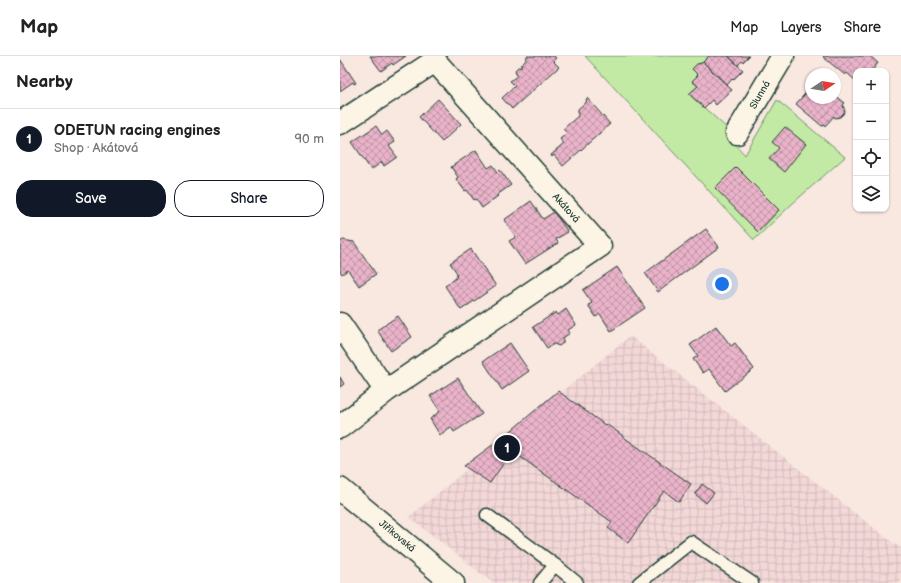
<!DOCTYPE html>
<meta charset="utf-8">
<style>
:root{--surface:#fff;--page:#f6f6f6;--text:#222;--muted:#767676;--line:#e0e0e0;--accent:#111827}
body{margin:0;font-family:"Balsamiq Sans",sans-serif;background:var(--page);color:var(--text)}
.controls{position:absolute;right:12px;top:12px;display:grid;overflow:hidden;border-radius:8px;box-shadow:0 1px 3px #0004}
.controls button{width:36px;height:36px;display:grid;place-items:center;padding:0;border:0;border-bottom:1px solid var(--line);background:var(--surface);color:var(--text);font:20px sans-serif}
.compass{position:absolute;left:465px;top:12px;width:36px;height:36px;border-radius:50%;background:var(--surface);box-shadow:0 1px 3px #0004;rotate:78deg}
.you{position:absolute;left:382px;top:228px;width:14px;height:14px;margin:-10px;border:3px solid #fff;border-radius:50%;background:#1a73e8;box-shadow:0 0 0 6px #1a73e833}
.badge{display:grid;place-items:center;width:26px;height:26px;border-radius:50%;background:var(--accent);color:#fff;font-size:13px;font-weight:700}
.pin{position:absolute;translate:-50% -50%;border:2px solid #fff;box-shadow:0 1px 4px #0006}
.list{margin:0;padding:0;list-style:none}
h2{display:flex;justify-content:space-between;align-items:center;height:52px;margin:0;padding:0 16px;font-size:17px}
h2 small{font-size:13px;font-weight:400;color:var(--muted)}
.list li{display:grid;grid-template-columns:26px 1fr auto;gap:12px;align-items:center;box-sizing:border-box;height:60px;padding:0 16px;border-top:1px solid var(--line)}
.list b{display:block;font-size:15px;white-space:nowrap}
.list p{margin:0;font-size:13px;white-space:nowrap;color:var(--muted)}
.list em{font-size:13px;font-style:normal;color:var(--muted)}
.actions{display:flex;gap:8px;padding:12px 16px}
.actions a{flex:1;padding:9px 0;border:1px solid var(--accent);border-radius:16px;text-align:center;font-size:14px;color:var(--accent)}
.actions .main{background:var(--accent);color:#fff}
.icon{flex:none;width:22px;height:22px;fill:none;stroke:currentColor;stroke-width:2;stroke-linecap:round;stroke-linejoin:round}
.map{position:relative;flex:none;width:561px;height:527px;overflow:hidden}
header{display:flex;align-items:center;gap:24px;box-sizing:border-box;height:56px;padding:0 20px;background:var(--surface);border-bottom:1px solid var(--line)}
header strong{font-size:19px}
nav{display:flex;gap:22px;margin-inline-start:auto;font-size:14px}
main{display:flex}
aside{flex:1;background:var(--surface)}
.map>svg:first-child{display:block}
</style>
<header>
<strong>Map</strong>
<nav><a>Map</a><a>Layers</a><a>Share</a></nav>
</header>
<main>
<aside>
<h2>Nearby<small></small></h2>
<ul class="list">
<li><span class="badge">1</span><div><b>ODETUN racing engines</b><p>Shop · Akátová</p></div><em>90 m</em></li>
</ul>
<div class="actions"><a class="main">Save</a><a>Share</a></div>
</aside>
<div class="map">
<svg width="561" height="527" viewBox="0 0 561 527">
<defs>
<pattern id="industrial-grid" width="8" height="8" patternUnits="userSpaceOnUse"><rect width="8" height="8" fill="#f4d8d8"/><path d="M0 4h8M4 0v8" fill="none" stroke="#d1baba"/></pattern>
<pattern id="building-cross-hatch" width="8" height="8" patternUnits="userSpaceOnUse"><rect width="8" height="8" fill="#eab3c9"/><path d="M0 0l8 8M0 8l8-8" fill="none" stroke="#bd93a4"/></pattern>
</defs>
<rect width="100%" height="100%" fill="#f8e8df"/>
<filter id="ink" filterUnits="userSpaceOnUse"><feTurbulence type="fractalNoise" baseFrequency=".025" numOctaves="2"/><feDisplacementMap in="SourceGraphic" scale="8" xChannelSelector="R" yChannelSelector="G"/><feConvolveMatrix kernelMatrix="1 2 1 2 8 2 1 2 1" color-interpolation-filters="sRGB"/></filter>
<g filter="url(#ink)">
<path fill="url(#industrial-grid)" d="M 290,280 L 548,483 L 561,492 L 561,527 L 153,527 L 69,461 Z"/>
<path fill="#c2eaa5" stroke="#70946c" d="M 245,0 L 369,0 L 362,7 L 357,8 L 352,13 L 358,19 L 352,25 L 358,30 L 349,38 L 399,83 L 396,89 L 405,99 L 437,44 L 505,101 L 452,148 L 414,184 Z"/>
<path fill="url(#building-cross-hatch)" stroke="#1f3d34" d="M 30,0 L 66,0 L 53,9 L 52,7 L 41,15 Z
M 187,0 L 214,0 L 216,2 L 213,5 L 219,11 L 172,53 L 162,42 L 175,30 L 170,25 L 177,20 L 175,14 L 178,11 L 181,11 L 181,9 L 186,4 Z
M 369,0 L 388,0 L 403,14 L 393,24 L 392,23 L 387,29 L 363,6 Z
M 388,0 L 409,0 L 403,6 L 402,5 L 398,9 Z
M 484,0 L 530,0 L 538,7 L 532,15 L 516,15 L 516,25 L 507,17 L 505,19 L 483,1 Z
M 0,3 L 16,27 L 14,28 L 13,26 L 0,35 Z
M 363,6 L 392,34 L 376,49 L 372,44 L 364,52 L 349,38 L 358,30 L 352,25 L 358,19 L 352,13 L 357,8 L 362,7 Z
M 471,31 L 471,42 L 495,42 L 495,39 L 505,47 L 503,49 L 505,56 L 500,61 L 495,62 L 494,60 L 486,69 L 482,70 L 456,48 Z
M 247,42 L 270,68 L 223,110 L 214,99 L 212,101 L 211,99 L 224,88 L 220,83 L 227,77 L 223,73 L 238,60 L 238,53 L 247,45 L 246,44 Z
M 98,43 L 121,68 L 102,86 L 79,61 Z
M 36,70 L 42,79 L 47,75 L 55,86 L 49,90 L 57,101 L 44,110 L 42,106 L 31,114 L 12,86 Z
M 445,71 L 466,88 L 444,116 L 429,103 L 439,92 L 432,86 Z
M 136,94 L 148,112 L 153,109 L 158,116 L 160,114 L 171,129 L 157,139 L 158,140 L 142,152 L 136,143 L 134,144 L 127,134 L 125,135 L 116,123 L 118,121 L 111,111 Z
M 396,111 L 439,154 L 418,176 L 375,132 Z
M 191,145 L 203,163 L 214,156 L 228,176 L 216,183 L 218,187 L 185,208 L 169,185 L 176,181 L 164,164 Z
M 366,173 L 379,191 L 318,236 L 305,217 Z
M 3,184 L 14,186 L 36,218 L 19,230 L 8,214 L 2,218 L 0,215 L 0,186 Z
M 131,193 L 156,230 L 121,254 L 105,230 L 116,222 L 117,217 L 110,207 Z
M 277,211 L 305,252 L 271,275 L 260,258 L 256,261 L 248,249 L 252,247 L 243,234 Z
M 226,253 L 236,269 L 228,274 L 230,277 L 223,282 L 223,287 L 219,290 L 214,288 L 207,292 L 193,271 L 216,256 L 218,259 Z
M 58,260 L 72,281 L 51,295 L 37,274 Z
M 376,270 L 391,290 L 395,287 L 414,313 L 385,335 L 369,313 L 363,317 L 353,303 L 358,300 L 350,289 Z
M 170,287 L 189,315 L 162,334 L 143,305 Z
M 0,321 L 4,328 L 0,331 Z
M 118,322 L 142,358 L 114,376 L 111,371 L 100,379 L 90,363 L 100,355 L 90,340 Z
M 218,335 L 265,369 L 266,368 L 282,379 L 282,380 L 351,428 L 339,446 L 324,435 L 288,487 L 268,472 L 272,466 L 172,395 L 150,427 L 124,410 L 166,379 Z
M 362,428 L 374,437 L 366,447 L 355,438 Z"/>
<g fill="none" stroke-linecap="round" stroke-linejoin="round">
<g stroke="#1f3d34" stroke-width="15">
<path id="lane" d="M 147,459 L 215,509
M 200,527 L 215,509 L 237,527
M 299,527 L 351,486 L 412,527"/>
</g>
<g stroke="#1f3d34" stroke-width="25">
<path id="street" d="M 0,67 L 95,5 L 260,190 L 46,335 L 0,371
M 397,77 L 443,0
M 0,268 L 46,335"/>
</g>
<g stroke="#1f3d34" stroke-width="25">
<path id="secondary" d="M 0,433 L 113,527"/>
</g>
<use href="#lane" stroke="#fcf5e5" stroke-width="12"/>
<use href="#street" stroke="#fcf5e5" stroke-width="22"/>
<use href="#secondary" stroke="#fcf5e5" stroke-width="22"/>
</g>
</g>
<g text-anchor="middle" dominant-baseline="central" stroke-width="4" stroke-linejoin="round" paint-order="stroke">
<g font-size="10" fill="#1f3d34" stroke="#fcf5e5">
<text transform="translate(420 39) rotate(-60)">Slunná</text>
<text transform="translate(226 152) rotate(48)">Akátová</text>
<text transform="translate(57 480) rotate(40)">Jiříkovská</text>
</g>
</g>
</svg>
<div class="controls">
<button>+</button>
<button>−</button>
<button><svg class="icon" aria-label="locate" viewBox="0 0 24 24"><circle cx="12" cy="12" r="6"/><path d="M12 2v4M12 18v4M2 12h4M18 12h4"/></svg></button>
<button><svg class="icon" aria-label="layers" viewBox="0 0 24 24"><path d="M12 4l9 5-9 5-9-5zM3 14l9 5 9-5"/></svg></button>
</div>
<svg class="compass" viewBox="-18 -18 36 36"><path d="M0-13l5 13h-10z" fill="#e53935"/><path d="M0 13l5-13h-10z" fill="#767676"/></svg>
<div class="you"></div>
<div class="pin badge" style="left:167px;top:392px">1</div>
</div>
</main>
